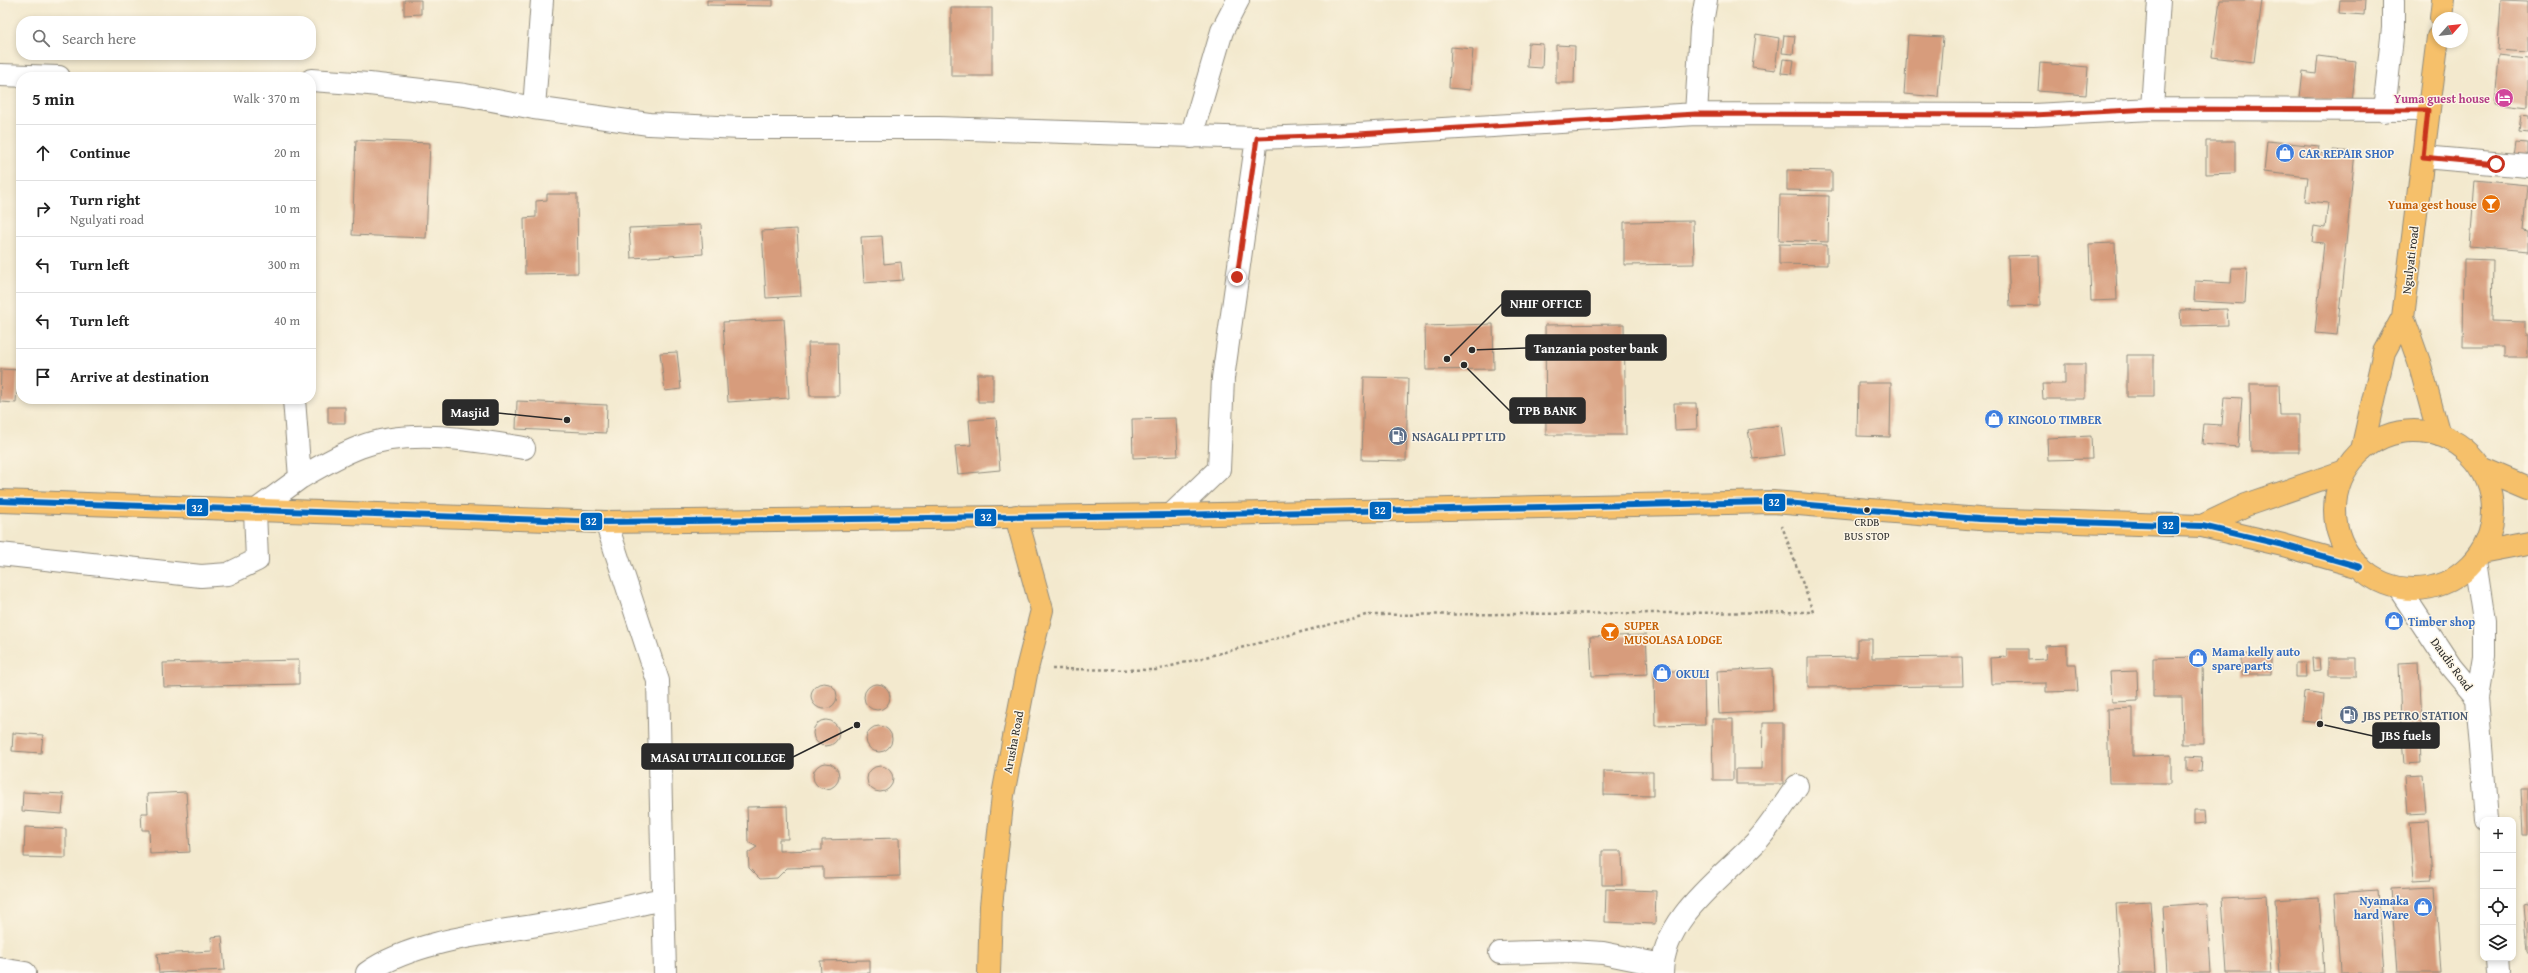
<!DOCTYPE html>
<meta charset="utf-8">
<style>
:root{--surface:#fff;--page:#f6f6f6;--text:#222;--muted:#767676;--line:#e0e0e0}
body{margin:0;font-family:"Gentium Book Plus",serif;background:var(--page);color:var(--text)}
.controls{position:absolute;right:12px;bottom:12px;display:grid;overflow:hidden;border-radius:8px;box-shadow:0 2px 6px #0003}
.controls button{width:36px;height:36px;display:grid;place-items:center;padding:0;border:0;border-bottom:1px solid var(--line);background:var(--surface);color:var(--text);font:20px sans-serif}
.compass{position:absolute;left:2432px;top:12px;width:36px;height:36px;border-radius:50%;background:var(--surface);box-shadow:0 2px 6px #0003;rotate:63deg}
.stop{position:absolute;width:12px;height:12px;margin:-9px;border:3px solid #c8321e;border-radius:50%;background:#fff}
.stop.end{background:#c8321e;border-color:#fff;box-shadow:0 1px 4px #0008}
.list{margin:0;padding:0;list-style:none}
h2{display:flex;justify-content:space-between;align-items:center;height:52px;margin:0;padding:0 16px;font-size:17px}
h2 small{font-size:13px;font-weight:400;color:var(--muted)}
.list li{display:grid;grid-template-columns:26px 1fr auto;gap:12px;align-items:center;box-sizing:border-box;height:56px;padding:0 16px;border-top:1px solid var(--line)}
.list b{display:block;font-size:15px;white-space:nowrap}
.list p{margin:0;font-size:13px;white-space:nowrap;color:var(--muted)}
.list em{font-size:13px;font-style:normal;color:var(--muted)}
.icon{flex:none;width:22px;height:22px;fill:none;stroke:currentColor;stroke-width:2;stroke-linecap:round;stroke-linejoin:round}
.map{position:relative;flex:none;width:2528px;height:973px;overflow:hidden}
.search{position:absolute;background:var(--surface);box-shadow:0 2px 6px #0003;left:16px;top:16px;width:300px;height:44px;display:flex;align-items:center;gap:10px;box-sizing:border-box;padding:0 14px;border-radius:16px;color:var(--muted);font-size:15px}
.panel{position:absolute;background:var(--surface);box-shadow:0 2px 6px #0003;left:16px;top:72px;width:300px;height:332px;border-radius:16px}
.map>svg:first-child{display:block}
</style>
<div class="map">
<svg width="2528" height="973" viewBox="0 0 2528 973">
<rect width="100%" height="100%" fill="#fcf5e5"/>
<filter id="ink" filterUnits="userSpaceOnUse"><feTurbulence type="fractalNoise" baseFrequency=".025" numOctaves="2"/><feDisplacementMap in="SourceGraphic" scale="8" xChannelSelector="R" yChannelSelector="G"/><feConvolveMatrix kernelMatrix="1 2 1 2 8 2 1 2 1" color-interpolation-filters="sRGB"/></filter>
<filter id="wash" filterUnits="userSpaceOnUse"><feTurbulence type="fractalNoise" baseFrequency=".012" numOctaves="4" result="noise"/><feDisplacementMap in="SourceGraphic" scale="16" xChannelSelector="R" yChannelSelector="G"/><feGaussianBlur stdDeviation="0.9" result="paint"/><feColorMatrix in="noise" values="0 0 0 0 0 0 0 0 0 0 0 0 0 0 0 0 0 1.4 0 .05"/><feComposite in="paint" operator="in"/></filter>
<g filter="url(#wash)">
<rect width="100%" height="100%" fill="#f3e9ce"/>
<g id="blocks">
<path fill="#d79c7b" d="M 404,0 L 421,0 L 421,14 L 404,15 Z
M 707,0 L 773,0 L 773,6 L 707,5 Z
M 2220,0 L 2262,0 L 2254,62 L 2212,57 Z
M 2340,0 L 2365,0 L 2364,15 L 2339,13 Z
M 2501,0 L 2528,1 L 2528,52 L 2498,50 Z
M 951,8 L 992,8 L 992,76 L 951,76 Z
M 1756,34 L 1779,38 L 1775,70 L 1752,67 Z
M 1784,35 L 1795,36 L 1793,54 L 1782,53 Z
M 1908,35 L 1943,37 L 1938,97 L 1904,94 Z
M 1528,43 L 1543,44 L 1542,68 L 1527,67 Z
M 1556,45 L 1575,46 L 1574,83 L 1556,83 Z
M 1451,47 L 1473,49 L 1470,90 L 1449,88 Z
M 2318,56 L 2356,61 L 2352,103 L 2300,97 L 2303,72 L 2316,74 Z
M 2499,56 L 2528,59 L 2528,107 L 2495,103 Z
M 1783,59 L 1794,60 L 1792,74 L 1781,73 Z
M 2040,63 L 2088,67 L 2086,95 L 2038,91 Z
M 2521,115 L 2528,116 L 2528,133 L 2519,132 Z
M 356,140 L 430,143 L 426,238 L 352,235 Z
M 2206,141 L 2235,141 L 2235,173 L 2206,174 Z
M 2267,141 L 2319,146 L 2318,153 L 2332,155 L 2333,150 L 2355,152 L 2337,335 L 2315,333 L 2324,243 L 2312,242 L 2314,226 L 2325,228 L 2328,203 L 2305,201 L 2308,177 L 2264,172 Z
M 2515,142 L 2528,143 L 2528,157 L 2513,156 Z
M 1787,170 L 1832,171 L 1832,191 L 1787,190 Z
M 2475,180 L 2527,185 L 2523,231 L 2528,232 L 2528,251 L 2470,246 Z
M 547,194 L 577,194 L 578,273 L 525,274 L 524,218 L 536,217 L 536,201 L 547,200 Z
M 1780,195 L 1829,196 L 1828,242 L 1779,240 Z
M 1693,221 L 1694,264 L 1624,265 L 1624,222 Z
M 701,225 L 703,254 L 631,258 L 629,228 Z
M 797,229 L 801,296 L 766,298 L 762,231 Z
M 882,236 L 884,264 L 901,262 L 903,280 L 864,283 L 861,237 Z
M 2115,243 L 2117,300 L 2091,301 L 2089,244 Z
M 1779,244 L 1827,245 L 1827,265 L 1779,264 Z
M 2039,255 L 2040,306 L 2010,307 L 2008,256 Z
M 2464,259 L 2493,260 L 2492,321 L 2525,322 L 2525,334 L 2528,334 L 2528,357 L 2503,357 L 2503,347 L 2463,347 Z
M 2232,268 L 2247,268 L 2245,304 L 2194,301 L 2195,281 L 2231,283 Z
M 2227,309 L 2228,325 L 2181,326 L 2180,310 Z
M 784,319 L 789,398 L 728,402 L 723,322 Z
M 1493,324 L 1494,369 L 1426,370 L 1425,326 Z
M 1624,324 L 1626,435 L 1546,435 L 1545,325 Z
M 808,343 L 838,343 L 839,396 L 810,396 Z
M 677,352 L 681,389 L 665,391 L 660,353 Z
M 2127,355 L 2154,355 L 2154,397 L 2127,397 Z
M 2065,364 L 2085,364 L 2085,399 L 2043,399 L 2042,384 L 2065,384 Z
M 1,369 L 18,370 L 16,403 L 0,402 Z
M 977,374 L 993,374 L 993,402 L 978,402 Z
M 1364,377 L 1408,378 L 1406,461 L 1362,460 Z
M 1858,383 L 1891,383 L 1890,437 L 1857,436 Z
M 2250,384 L 2279,384 L 2280,415 L 2299,415 L 2299,452 L 2251,452 Z
M 2224,397 L 2242,398 L 2238,447 L 2202,444 L 2204,424 L 2222,425 Z
M 517,401 L 607,405 L 606,433 L 516,429 Z
M 1674,403 L 1696,403 L 1697,429 L 1675,430 Z
M 328,407 L 345,407 L 345,423 L 328,423 Z
M 996,418 L 1000,470 L 958,474 L 955,446 L 971,445 L 969,420 Z
M 1176,418 L 1178,456 L 1133,458 L 1132,419 Z
M 1781,425 L 1785,455 L 1753,459 L 1748,430 Z
M 2091,436 L 2092,459 L 2048,460 L 2047,438 Z
M 1646,635 L 1648,674 L 1592,676 L 1590,637 Z
M 1857,639 L 1872,639 L 1872,658 L 1962,657 L 1963,686 L 1808,687 L 1808,658 L 1857,657 Z
M 2067,645 L 2067,664 L 2076,664 L 2078,691 L 2046,692 L 2046,683 L 1991,684 L 1990,658 L 2007,657 L 2007,649 L 2028,649 L 2028,660 L 2046,659 L 2045,646 Z
M 2241,654 L 2271,654 L 2271,674 L 2241,674 Z
M 2202,657 L 2203,744 L 2183,744 L 2182,697 L 2153,697 L 2153,658 Z
M 2312,658 L 2319,658 L 2320,670 L 2313,671 Z
M 2328,658 L 2357,658 L 2357,676 L 2328,676 Z
M 299,660 L 299,684 L 164,687 L 163,663 Z
M 2419,662 L 2422,725 L 2401,726 L 2399,663 Z
M 2295,663 L 2305,663 L 2306,677 L 2295,677 Z
M 1772,668 L 1773,711 L 1719,714 L 1717,671 Z
M 1654,671 L 1704,671 L 1705,725 L 1655,726 Z
M 2137,671 L 2138,701 L 2112,702 L 2110,672 Z
M811 696a13 13 0 1 1 26 0a13 13 0 1 1-26 0Z
M864 697a13 13 0 1 1 26 0a13 13 0 1 1-26 0Z
M 2304,692 L 2324,695 L 2321,723 L 2301,721 Z
M 2133,708 L 2133,756 L 2171,755 L 2171,783 L 2109,783 L 2107,709 Z
M 1712,719 L 1733,719 L 1733,780 L 1713,780 Z
M813 733a13 13 0 1 1 26 0a13 13 0 1 1-26 0Z
M 1763,723 L 1783,723 L 1783,784 L 1736,784 L 1736,769 L 1762,769 Z
M866 739a13 13 0 1 1 26 0a13 13 0 1 1-26 0Z
M 13,733 L 43,735 L 41,753 L 12,751 Z
M 2419,738 L 2420,763 L 2404,764 L 2402,739 Z
M 2187,756 L 2202,757 L 2201,772 L 2187,771 Z
M813 776a13 13 0 1 1 26 0a13 13 0 1 1-26 0Z
M867 779a13 13 0 1 1 26 0a13 13 0 1 1-26 0Z
M 1604,771 L 1653,772 L 1653,796 L 1604,795 Z
M 2423,775 L 2426,813 L 2408,814 L 2405,776 Z
M 2521,788 L 2528,788 L 2528,835 L 2523,835 Z
M 23,792 L 64,794 L 62,814 L 22,811 Z
M 186,792 L 190,852 L 150,854 L 149,830 L 142,830 L 141,813 L 148,813 L 147,794 Z
M 787,806 L 788,839 L 779,839 L 779,851 L 822,850 L 822,840 L 899,838 L 900,876 L 823,878 L 823,867 L 787,868 L 777,878 L 760,879 L 749,868 L 748,853 L 757,847 L 748,842 L 747,807 Z
M 2194,810 L 2205,810 L 2206,823 L 2194,824 Z
M 2428,821 L 2432,880 L 2413,881 L 2409,822 Z
M 25,827 L 66,829 L 66,858 L 24,857 Z
M 1602,851 L 1622,851 L 1623,885 L 1602,885 Z
M 2435,887 L 2441,973 L 2397,973 L 2391,889 Z
M 1606,889 L 1656,891 L 1655,924 L 1605,922 Z
M 2378,890 L 2384,973 L 2340,973 L 2335,893 Z
M 2266,896 L 2271,973 L 2227,973 L 2222,898 Z
M 2319,897 L 2324,973 L 2280,973 L 2275,900 Z
M 2150,901 L 2155,973 L 2120,973 L 2116,903 Z
M 2207,903 L 2211,973 L 2167,973 L 2163,906 Z
M 2528,905 L 2528,951 L 2527,951 L 2523,906 Z
M 222,936 L 225,970 L 159,973 L 157,954 L 212,951 L 211,937 Z
M 870,960 L 870,973 L 821,973 L 820,961 Z"/>
</g>
</g>
<g filter="url(#ink)">
<use href="#blocks" fill-opacity="0" stroke="#8f8a7c" stroke-width="1"/>
<g fill="none" stroke-linecap="round" stroke-linejoin="round">
<g stroke="#8f8a7c" stroke-width="24">
<path id="minor" d="M 0,75 L 59,77
M 311,80 L 369,84 L 465,95 L 534,108 L 649,124 L 741,128 L 939,128 L 1257,138 L 1341,135 L 1696,114 L 2033,115 L 2152,109 L 2428,110
M 534,108 L 542,0
M 2152,109 L 2159,0
M 2384,111 L 2393,28 L 2393,0
M 1696,114 L 1701,29 L 1706,0
M 1191,137 L 1222,31 L 1238,0
M 2423,157 L 2528,166
M 300,478 C 319,467 339,455 360,447 C 410,428 472,440 524,448
M 1171,515 L 1219,469 L 1223,378 L 1257,138
M 606,522 L 658,681 L 665,973
M 0,554 L 201,576 L 228,574 L 257,560 L 255,511 L 300,478 L 294,399
M 2475,561 L 2484,621 L 2484,656 L 2477,698 L 2487,820
M 2400,590 L 2451,667 L 2477,698
M 1500,953 L 1571,951 L 1603,953 L 1662,965
M 2497,958 L 2498,973
M 0,969 L 25,973
M 367,973 C 412,940 494,933 550,923 C 588,916 626,907 663,899
M 1662,973 C 1663,917 1721,879 1756,842 C 1771,826 1784,804 1797,786"/>
</g>
<g stroke="#8f8a7c" stroke-width="24">
<path id="major" d="M 2441,18 L 2443,0
M 2403,317 L 2419,362 L 2439,435
M 2362,450 L 2384,352 L 2403,317 L 2438,37
M 989,973 L 991,906 L 1003,795 L 1027,669 L 1042,610 L 1016,516"/>
</g>
<g stroke="#8f8a7c" stroke-width="24">
<path id="highway" d="M2335 510a79 79 0 1 1 158 0a79 79 0 1 1-158 0Z
M 2481,468 L 2528,488
M 0,501 L 606,522 L 1171,515 L 1773,502 L 1979,519 L 2202,526 L 2283,545 L 2360,567
M 2202,526 L 2246,505 L 2345,471
M 2481,552 L 2528,543"/>
</g>
<path stroke="#8f8a7c" stroke-width="2.5" stroke-dasharray="3 3" stroke-linecap="butt" d="M 1052,669 L 1156,670 L 1366,615 L 1813,612 L 1782,526"/>
<use href="#minor" stroke="#fff" stroke-width="22"/>
<use href="#major" stroke="#f6c06b" stroke-width="22"/>
<use href="#highway" stroke="#f6c06b" stroke-width="22"/>
<g stroke="#fcf5e5" stroke-width="9">
<path id="bus-1" d="M 0,501 L 606,522 L 1171,515 L 1773,502 L 1979,519 L 2202,526 L 2283,545 L 2360,567"/>
</g>
<use href="#bus-1" stroke="#0065bd" stroke-width="6"/>
</g>
</g>
<g fill="none" stroke-linecap="round" stroke-linejoin="round" filter="url(#ink)">
<path stroke="#c8321e" stroke-width="5" d="M 1237,277 L 1257,138 L 1341,135 L 1696,114 L 2033,115 L 2152,109 L 2428,110 L 2423,157 L 2496,164"/>
</g>
<defs>
<g id="hotel-disc" transform="scale(1)"><circle r="9.5" fill="#d1479c" stroke="#fcf5e5"/><path d="M-6-4.5h1.5V1H6V5H4.5V3h-9V5H-6ZM-4 0a1.8 1.8 0 1 1 3.6 0ZM.5 0V-2.5h3Q6-2.5 6 0Z" fill="#fff"/></g>
<g id="shop-disc" transform="scale(1)"><circle r="9.5" fill="#3f7fe0" stroke="#fcf5e5"/><path d="M-5-2.5h2.3a2.7 3.5 0 0 1 5.4 0H5L5.5 6h-11ZM-1.5-2.5h3a1.5 2.3 0 0 0-3 0Z" fill="#fff"/></g>
<g id="bar-disc" transform="scale(1)"><circle r="9.5" fill="#e8710a" stroke="#fcf5e5"/><path d="M-6-5H6L.8 .8V4.5H3.5V6h-7V4.5H-.8V.8Z" fill="#fff"/></g>
<g id="fuel-disc" transform="scale(1)"><circle r="9.5" fill="#5c6f8a" stroke="#fcf5e5"/><path d="M-5.5-6h7V0h2V4h1.3V-2.5L3-4.5l.8-.8L6-3V5H2.5V1h-1V6h-7ZM-4.2-4.7v3.2H.2V-4.7Z" fill="#fff"/></g>
</defs>
<g fill-rule="evenodd">
<use href="#hotel-disc" x="2504" y="98"/>
<use href="#shop-disc" x="2285" y="153"/>
<use href="#bar-disc" x="2491" y="204"/>
<use href="#shop-disc" x="1994" y="419"/>
<use href="#fuel-disc" x="1398" y="436"/>
<use href="#shop-disc" x="2394" y="621"/>
<use href="#bar-disc" x="1610" y="632"/>
<use href="#shop-disc" x="2198" y="658"/>
<use href="#shop-disc" x="1662" y="673"/>
<use href="#fuel-disc" x="2349" y="715"/>
<use href="#shop-disc" x="2423" y="907"/>
</g>
<circle fill="#2b2b2b" stroke="#fcf5e5" stroke-width="1.5" cx="1867" cy="510" r="3.5"/>
<g text-anchor="middle" dominant-baseline="central" stroke-width="3" stroke-linejoin="round" paint-order="stroke">
<g font-size="11" fill="#2b2b2b" stroke="#fcf5e5">
<text x="1867" y="522">CRDB<tspan x="1867" dy="14">BUS STOP</tspan></text>
</g>
<g font-size="12" font-weight="bold" fill="#b23c85" stroke="#fcf5e5" text-anchor="end">
<text x="2490" y="98">Yuma guest house</text>
</g>
<g font-size="12" font-weight="bold" fill="#366cbe" stroke="#fcf5e5" text-anchor="start">
<text x="2299" y="153">CAR REPAIR SHOP</text>
<text x="2008" y="419">KINGOLO TIMBER</text>
<text x="2408" y="621">Timber shop</text>
<text x="2212" y="651">Mama kelly auto<tspan x="2212" dy="14">spare parts</tspan></text>
<text x="1676" y="673">OKULI</text>
<text x="2409" y="900" text-anchor="end">Nyamaka<tspan x="2409" dy="14">hard Ware</tspan></text>
</g>
<g font-size="12" font-weight="bold" fill="#c56008" stroke="#fcf5e5" text-anchor="end">
<text x="2477" y="204">Yuma gest house</text>
<text x="1624" y="625" text-anchor="start">SUPER<tspan x="1624" dy="14">MUSOLASA LODGE</tspan></text>
</g>
<g font-size="12" fill="#2b2b2b" stroke="#fcf5e5">
<text transform="translate(2410 260) rotate(-83)">Ngulyati road</text>
<text transform="translate(2452 664) rotate(54)">Daudis Road</text>
<text transform="translate(1013 742) rotate(-79)">Arusha Road</text>
</g>
<g font-size="12" font-weight="bold" fill="#4e5e75" stroke="#fcf5e5" text-anchor="start">
<text x="1412" y="436">NSAGALI PPT LTD</text>
<text x="2363" y="715">JBS PETRO STATION</text>
</g>
</g>
<path fill="none" stroke="#2b2b2b" stroke-width="1.5" d="M1447 359L1502 304M1472 350L1526 348M1464 365L1510 411M567 420L498 413M2320 724L2373 736M857 725L793 757"/>
<g fill="#2b2b2b" stroke="#fcf5e5" stroke-width="1.5">
<circle cx="1447" cy="359" r="4"/>
<circle cx="1472" cy="350" r="4"/>
<circle cx="1464" cy="365" r="4"/>
<circle cx="567" cy="420" r="4"/>
<circle cx="2320" cy="724" r="4"/>
<circle cx="857" cy="725" r="4"/>
</g>
<g fill="#2b2b2b" stroke="#2b2b2b" stroke-width="1.5">
<rect x="1502" y="291" width="88" height="25" rx="4"/>
<rect x="1526" y="335" width="140" height="25" rx="4"/>
<rect x="1510" y="398" width="75" height="25" rx="4"/>
<rect x="443" y="400" width="55" height="25" rx="4"/>
<rect x="2373" y="723" width="66" height="25" rx="4"/>
<rect x="642" y="744" width="151" height="25" rx="4"/>
</g>
<g font-size="13" text-anchor="middle" font-weight="bold" fill="#fff">
<text x="1546" y="308">NHIF OFFICE</text>
<text x="1596" y="353">Tanzania poster bank</text>
<text x="1547" y="415">TPB BANK</text>
<text x="470" y="417">Masjid</text>
<text x="2406" y="740">JBS fuels</text>
<text x="718" y="762">MASAI UTALII COLLEGE</text>
</g>
<g stroke="#fcf5e5" stroke-width="1.5">
<rect x="1763" y="493" width="23" height="19" rx="4" fill="#0065bd"/>
<rect x="186" y="498" width="23" height="19" rx="4" fill="#0065bd"/>
<rect x="1369" y="501" width="23" height="19" rx="4" fill="#0065bd"/>
<rect x="974" y="508" width="23" height="19" rx="4" fill="#0065bd"/>
<rect x="580" y="512" width="23" height="19" rx="4" fill="#0065bd"/>
<rect x="2157" y="515" width="23" height="20" rx="4" fill="#0065bd"/>
</g>
<g font-size="11" text-anchor="middle" font-weight="bold" fill="#fff">
<text x="1774" y="506">32</text>
<text x="197" y="512">32</text>
<text x="1380" y="514">32</text>
<text x="986" y="521">32</text>
<text x="591" y="525">32</text>
<text x="2168" y="529">32</text>
</g>
</svg>
<div class="controls">
<button>+</button>
<button>−</button>
<button><svg class="icon" aria-label="locate" viewBox="0 0 24 24"><circle cx="12" cy="12" r="6"/><path d="M12 2v4M12 18v4M2 12h4M18 12h4"/></svg></button>
<button><svg class="icon" aria-label="layers" viewBox="0 0 24 24"><path d="M12 4l9 5-9 5-9-5zM3 14l9 5 9-5"/></svg></button>
</div>
<svg class="compass" viewBox="-18 -18 36 36"><path d="M0-13l5 13h-10z" fill="#e53935"/><path d="M0 13l5-13h-10z" fill="#767676"/></svg>
<div class="stop" style="left:2496px;top:164px"></div>
<div class="stop end" style="left:1237px;top:277px"></div>
<div class="search"><svg class="icon" aria-label="search" viewBox="0 0 24 24"><circle cx="10" cy="10" r="6"/><path d="M15 15l6 6"/></svg>Search here</div>
<section class="panel">
<h2>5 min<small>Walk · 370 m</small></h2>
<ul class="list">
<li><svg class="icon" aria-label="ahead" viewBox="0 0 24 24"><path d="M12 20V5M6 11l6-6 6 6"/></svg><div><b>Continue</b></div><em>20 m</em></li>
<li><svg class="icon" aria-label="right" viewBox="0 0 24 24"><path d="M7 20v-9h11M14 6l5 5-5 5"/></svg><div><b>Turn right</b><p>Ngulyati road</p></div><em>10 m</em></li>
<li><svg class="icon" aria-label="left" viewBox="0 0 24 24"><path d="M17 20v-9H6M10 6l-5 5 5 5"/></svg><div><b>Turn left</b></div><em>300 m</em></li>
<li><svg class="icon" aria-label="left" viewBox="0 0 24 24"><path d="M17 20v-9H6M10 6l-5 5 5 5"/></svg><div><b>Turn left</b></div><em>40 m</em></li>
<li><svg class="icon" aria-label="arrive" viewBox="0 0 24 24"><path d="M6 21V4h12l-3 4 3 4H6"/></svg><div><b>Arrive at destination</b></div></li>
</ul>
</section>
</div>
